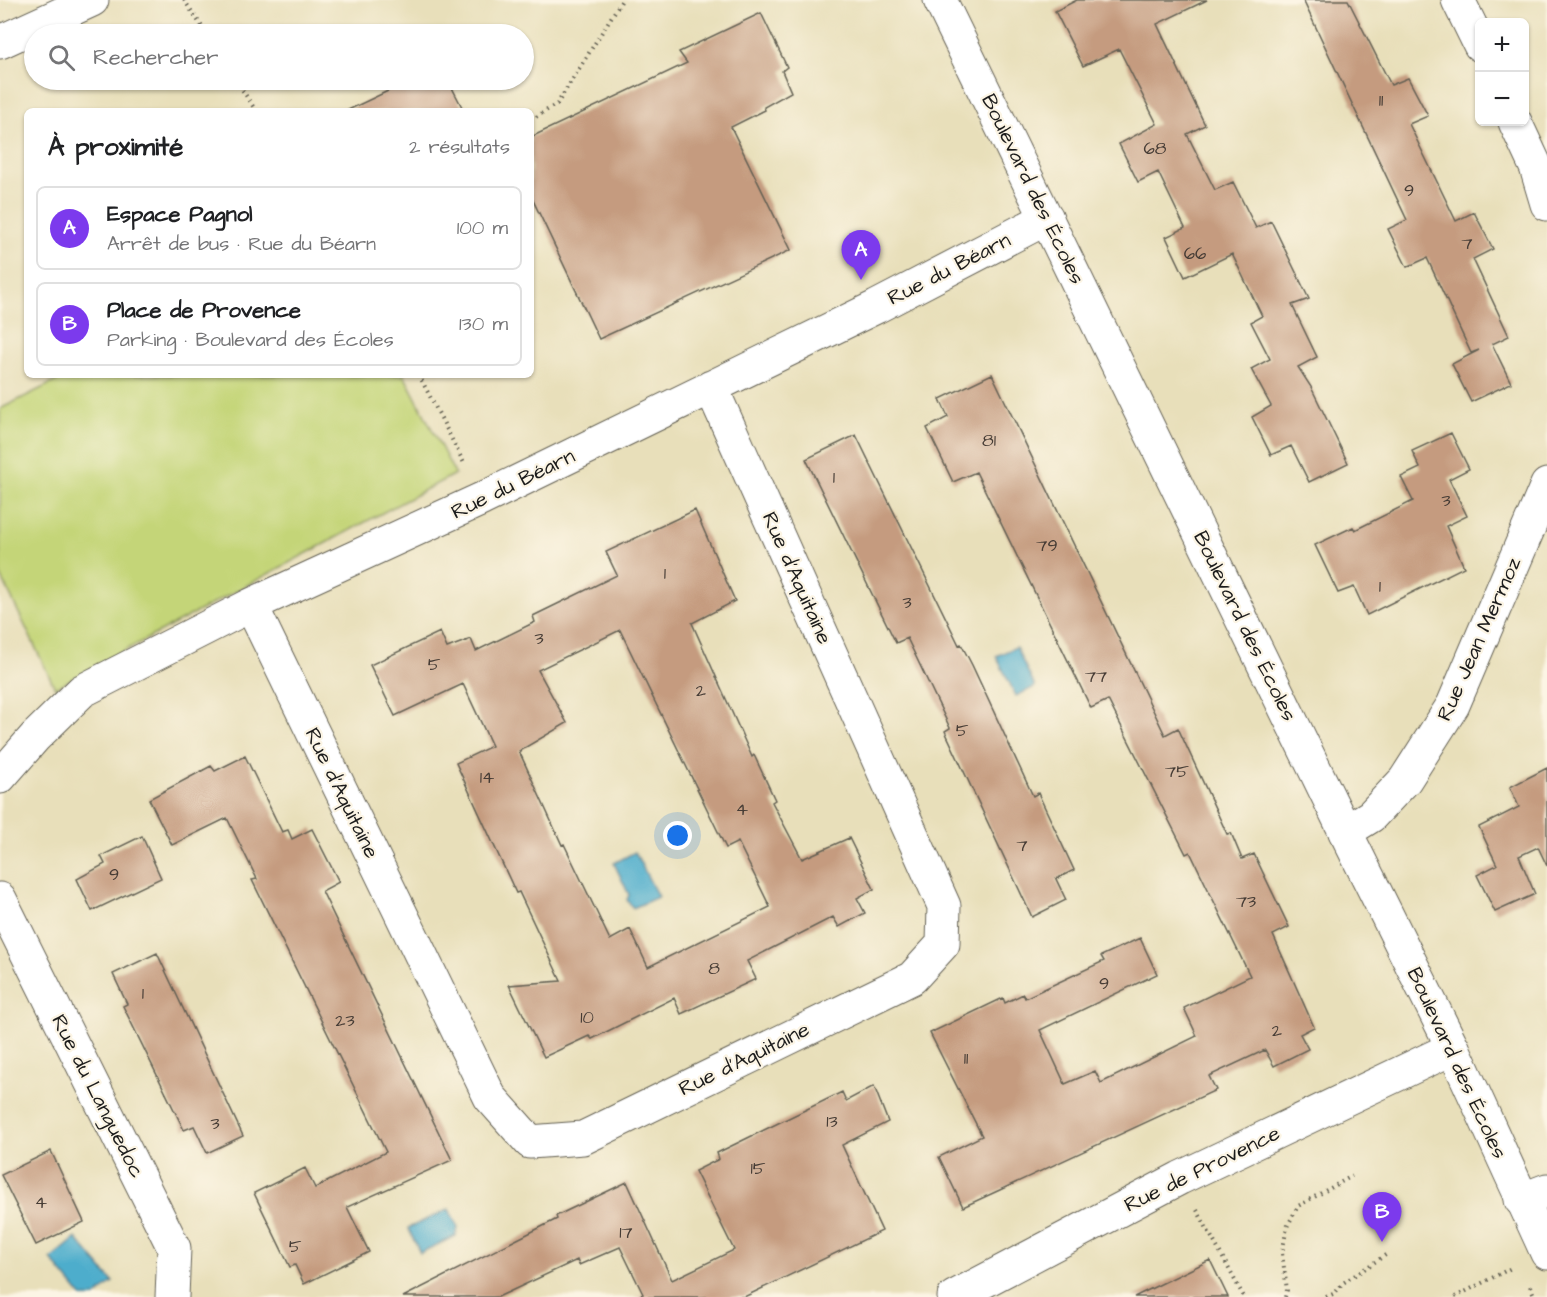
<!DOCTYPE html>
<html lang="fr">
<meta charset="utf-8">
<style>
:root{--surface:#fff;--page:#f2f2f2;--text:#202124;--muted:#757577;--line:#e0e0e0;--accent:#7c3aed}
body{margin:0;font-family:"Architects Daughter",sans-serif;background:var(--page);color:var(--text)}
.controls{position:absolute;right:18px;top:18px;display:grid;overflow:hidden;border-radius:9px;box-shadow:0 2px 4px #0004}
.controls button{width:54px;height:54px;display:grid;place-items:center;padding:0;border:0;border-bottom:2px solid var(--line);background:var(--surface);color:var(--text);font:30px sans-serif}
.you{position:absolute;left:678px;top:836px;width:21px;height:21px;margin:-15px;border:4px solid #fff;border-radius:50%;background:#1a73e8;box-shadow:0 0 0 9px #1a73e833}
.badge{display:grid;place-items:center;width:39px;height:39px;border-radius:50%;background:var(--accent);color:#fff;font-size:20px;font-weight:700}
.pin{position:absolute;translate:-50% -50px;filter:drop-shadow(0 2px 3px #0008)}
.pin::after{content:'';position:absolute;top:32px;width:21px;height:18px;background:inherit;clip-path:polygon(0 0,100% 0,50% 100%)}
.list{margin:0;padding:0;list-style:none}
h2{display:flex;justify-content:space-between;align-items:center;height:78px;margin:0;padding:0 24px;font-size:26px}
h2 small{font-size:20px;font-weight:400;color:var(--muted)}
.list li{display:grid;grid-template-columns:39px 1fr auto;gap:18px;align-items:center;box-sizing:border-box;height:84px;margin:0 12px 12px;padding:0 12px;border:2px solid var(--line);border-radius:9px}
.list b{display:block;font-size:22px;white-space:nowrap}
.list p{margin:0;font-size:20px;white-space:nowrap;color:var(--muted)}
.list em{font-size:20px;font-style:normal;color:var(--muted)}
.icon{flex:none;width:33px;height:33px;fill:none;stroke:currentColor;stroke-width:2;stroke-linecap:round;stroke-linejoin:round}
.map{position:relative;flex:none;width:1547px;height:1297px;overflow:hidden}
.search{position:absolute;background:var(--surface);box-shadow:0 2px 4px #0004;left:24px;top:24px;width:510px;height:66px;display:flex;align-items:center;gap:15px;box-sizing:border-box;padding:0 21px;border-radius:33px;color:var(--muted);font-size:22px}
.panel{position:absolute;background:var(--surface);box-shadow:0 2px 4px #0004;left:24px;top:108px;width:510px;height:270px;border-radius:9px}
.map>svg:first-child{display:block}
</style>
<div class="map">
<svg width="1547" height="1297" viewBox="0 0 1547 1297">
<rect width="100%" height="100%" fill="#fcf5e5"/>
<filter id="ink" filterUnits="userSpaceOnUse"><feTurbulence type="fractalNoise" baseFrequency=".0167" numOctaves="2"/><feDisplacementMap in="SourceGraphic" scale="12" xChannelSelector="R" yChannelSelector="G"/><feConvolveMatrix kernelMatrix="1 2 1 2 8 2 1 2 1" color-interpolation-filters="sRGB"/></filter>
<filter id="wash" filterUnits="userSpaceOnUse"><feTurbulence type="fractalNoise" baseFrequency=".008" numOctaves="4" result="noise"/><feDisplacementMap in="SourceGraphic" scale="24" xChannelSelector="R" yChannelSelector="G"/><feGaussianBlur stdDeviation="1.35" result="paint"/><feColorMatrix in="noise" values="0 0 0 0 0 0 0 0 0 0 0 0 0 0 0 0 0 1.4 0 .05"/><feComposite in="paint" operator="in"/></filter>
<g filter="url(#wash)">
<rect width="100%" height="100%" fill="#e8dfba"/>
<path fill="#c4d578" stroke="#70784a" stroke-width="1.5" d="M 68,375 L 404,375 L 455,474 L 55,688 L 0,574 L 0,409 Z"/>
<path fill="#4dadcc" stroke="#346474" stroke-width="1.5" d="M 1016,647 L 1035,687 L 1016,696 L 996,656 Z
M 635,852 L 658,897 L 633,908 L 627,900 L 629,895 L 614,863 Z
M 449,1209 L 458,1228 L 456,1236 L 420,1253 L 408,1228 Z
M 76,1238 L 113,1282 L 95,1297 L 82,1297 L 51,1259 Z"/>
<g id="blocks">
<path fill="#c59b7f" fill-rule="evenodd" d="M 1077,0 L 1207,0 L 1157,24 L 1205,125 L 1187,134 L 1215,190 L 1233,182 L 1256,228 L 1271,221 L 1309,299 L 1292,305 L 1317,357 L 1298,367 L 1311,387 L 1348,463 L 1309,482 L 1291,446 L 1271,455 L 1252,417 L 1271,406 L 1251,369 L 1270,359 L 1251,322 L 1262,316 L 1232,254 L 1185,277 L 1166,237 L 1185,228 L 1158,172 L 1138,182 L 1119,144 L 1157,124 L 1119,49 L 1083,66 L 1055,11 Z
M 1303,0 L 1348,0 L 1391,85 L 1408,78 L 1428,116 L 1409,124 L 1456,221 L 1474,212 L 1493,249 L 1473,259 L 1509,336 L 1492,344 L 1511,383 L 1471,402 L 1452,364 L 1479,350 L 1471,353 L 1427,258 L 1407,267 L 1388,229 L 1407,220 Z
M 761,13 L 787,67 L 782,71 L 791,92 L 764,107 L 765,110 L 731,127 L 791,250 L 599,339 L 531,196 L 531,137 L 687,63 L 679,52 Z
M 411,80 L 448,80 L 464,111 L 346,111 Z
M 992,374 L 1165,735 L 1178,728 L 1227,834 L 1231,833 L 1242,859 L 1254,854 L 1289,927 L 1273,935 L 1314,1027 L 1300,1034 L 1308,1049 L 1274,1066 L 1265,1050 L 1209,1076 L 1216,1090 L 963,1207 L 939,1157 L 982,1136 L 930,1033 L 1003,998 L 1005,1003 L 1023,994 L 1025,998 L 1104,961 L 1101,956 L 1140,938 L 1157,974 L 1040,1030 L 1065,1084 L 1095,1071 L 1101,1083 L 1197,1036 L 1184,1008 L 1250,976 L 1190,852 L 1186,854 L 1108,700 L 1091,708 L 976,472 L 953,482 L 927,428 L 948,417 L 940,399 Z
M 1451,433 L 1469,469 L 1449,479 L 1467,516 L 1446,526 L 1464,567 L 1367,615 L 1354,587 L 1338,593 L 1315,545 L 1353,527 L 1355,530 L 1413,501 L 1401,477 L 1420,468 L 1412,451 Z
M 856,435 L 959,645 L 961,644 L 972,665 L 1033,796 L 1038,793 L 1074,870 L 1056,879 L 1066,900 L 1032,917 L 945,731 L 950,728 L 907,638 L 896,643 L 806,459 Z
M 695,510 L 735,601 L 692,623 L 752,757 L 754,755 L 775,800 L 772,802 L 802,859 L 849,838 L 874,889 L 857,898 L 865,913 L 839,927 L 833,917 L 747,961 L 756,979 L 681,1014 L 674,998 L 592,1039 L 589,1036 L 544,1057 L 509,985 L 561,981 L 519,892 L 516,893 L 456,763 L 492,746 L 463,684 L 395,716 L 370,665 L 440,632 L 447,648 L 471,639 L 476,651 L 535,622 L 533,616 L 617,575 L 606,552 ZM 620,630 L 726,848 L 738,842 L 770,907 L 648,967 L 630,929 L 610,940 L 564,844 L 562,845 L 519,751 L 567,723 L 538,670 Z
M 245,756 L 282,832 L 288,830 L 292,839 L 312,829 L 339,882 L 322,891 L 452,1160 L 347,1207 L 369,1252 L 304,1284 L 295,1265 L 290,1267 L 254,1193 L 305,1168 L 315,1188 L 386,1152 L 252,880 L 257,879 L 227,818 L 172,845 L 149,799 L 211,766 L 215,771 Z
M 1547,768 L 1547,866 L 1538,847 L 1519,856 L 1535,894 L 1495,912 L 1477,875 L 1497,865 L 1479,827 L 1519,807 L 1510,787 Z
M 142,836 L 161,878 L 92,911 L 77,879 L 105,864 L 101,856 Z
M 157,953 L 243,1136 L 207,1153 L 194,1126 L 184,1130 L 123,1006 L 127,1004 L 113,974 Z
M 874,1086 L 888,1122 L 842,1145 L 882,1231 L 744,1297 L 636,1297 L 643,1294 L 620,1247 L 579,1265 L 577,1260 L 498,1297 L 403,1297 L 557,1219 L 556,1216 L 627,1182 L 672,1280 L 734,1250 L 695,1171 L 719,1159 L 717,1153 L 842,1092 L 846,1101 Z
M 51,1151 L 84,1222 L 36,1245 L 1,1175 Z
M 1210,1260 L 1228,1297 L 1134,1297 Z"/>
</g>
</g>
<g filter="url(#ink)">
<use href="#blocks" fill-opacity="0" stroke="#636053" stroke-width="1.5"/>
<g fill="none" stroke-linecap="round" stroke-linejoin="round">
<g stroke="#636053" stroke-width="35">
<path id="minor" d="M 1458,0 L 1480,45
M 0,42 L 92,0
M 1515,122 L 1536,167 L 1547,204
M 251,605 L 490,1097 L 530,1142 L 583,1138 L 912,978 L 943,944 L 944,906 L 711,387
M 0,777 L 35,737 L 82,691 L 251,605 L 482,499 L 876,307 L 1047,218
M 1345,832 L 1371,816 L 1405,780 L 1453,705 L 1547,485
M 0,899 L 174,1248 L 172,1297
M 1521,1200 L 1547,1190
M 954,1297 L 1180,1178 L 1453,1048"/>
</g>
<g stroke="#636053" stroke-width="35">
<path id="tertiary" d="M 940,0 L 1340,821 L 1453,1048 L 1547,1253"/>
</g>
<path stroke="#636053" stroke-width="4" stroke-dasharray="1.5 4.5" stroke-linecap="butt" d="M 184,0 L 207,34
M 236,80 L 256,111
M 531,120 L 557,104 L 622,0
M 419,375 L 465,465
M 1197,1210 L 1244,1297
M 1530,1286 L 1535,1297
M 1285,1297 L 1287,1290 L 1282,1253 L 1287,1227 L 1298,1206 L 1352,1176
M 1326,1297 L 1335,1293 L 1343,1283 L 1387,1254
M 1455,1297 L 1513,1267"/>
<use href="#minor" stroke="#fff" stroke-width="33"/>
<use href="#tertiary" stroke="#fff" stroke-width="33"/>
</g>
</g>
<g text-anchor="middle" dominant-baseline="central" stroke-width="4.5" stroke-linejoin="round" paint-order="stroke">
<g font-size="18" fill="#463c35">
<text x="1381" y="100">11</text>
<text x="1155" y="148">68</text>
<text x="1409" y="190">9</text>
<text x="1467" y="243">7</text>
<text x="1195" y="253">66</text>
<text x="989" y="440">81</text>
<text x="834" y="477">1</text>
<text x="1446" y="500">3</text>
<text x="1047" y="545">79</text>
<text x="665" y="573">1</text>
<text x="1380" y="586">1</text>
<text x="907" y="602">3</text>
<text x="539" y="638">3</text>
<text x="434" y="664">5</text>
<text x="1096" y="676">77</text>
<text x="701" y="690">2</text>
<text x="962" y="730">5</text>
<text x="1177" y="771">75</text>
<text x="487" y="777">14</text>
<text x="742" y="809">4</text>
<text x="1022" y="845">7</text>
<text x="114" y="874">9</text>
<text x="1246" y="901">73</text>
<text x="714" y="968">8</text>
<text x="1104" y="983">9</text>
<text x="143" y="993">1</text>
<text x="587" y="1017">10</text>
<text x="345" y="1020">23</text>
<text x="1277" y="1030">2</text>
<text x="966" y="1058">11</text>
<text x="832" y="1121">13</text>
<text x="215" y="1123">3</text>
<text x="758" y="1168">15</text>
<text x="41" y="1202">4</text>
<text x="626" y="1232">17</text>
<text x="295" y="1246">5</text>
</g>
<g font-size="21" fill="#1c1c1c" stroke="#fcf5e5">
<text transform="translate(1033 189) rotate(64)">Boulevard des Écoles</text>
<text transform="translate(949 269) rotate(-27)">Rue du Béarn</text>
<text transform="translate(513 484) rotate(-26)">Rue du Béarn</text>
<text transform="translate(797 578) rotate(66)">Rue d'Aquitaine</text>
<text transform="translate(1245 626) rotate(64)">Boulevard des Écoles</text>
<text transform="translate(1479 639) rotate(-66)">Rue Jean Mermoz</text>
<text transform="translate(342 793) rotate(64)">Rue d'Aquitaine</text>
<text transform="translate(744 1059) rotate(-26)">Rue d'Aquitaine</text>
<text transform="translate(1457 1063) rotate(65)">Boulevard des Écoles</text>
<text transform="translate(98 1096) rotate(63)">Rue du Languedoc</text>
<text transform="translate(1202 1169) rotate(-26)">Rue de Provence</text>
</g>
</g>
</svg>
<div class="controls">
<button>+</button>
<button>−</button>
</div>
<div class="you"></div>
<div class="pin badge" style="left:861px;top:280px">A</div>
<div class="pin badge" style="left:1382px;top:1242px">B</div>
<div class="search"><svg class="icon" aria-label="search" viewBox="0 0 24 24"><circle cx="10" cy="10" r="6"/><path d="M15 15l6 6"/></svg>Rechercher</div>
<section class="panel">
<h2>À proximité<small>2 résultats</small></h2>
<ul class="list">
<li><span class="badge">A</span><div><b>Espace Pagnol</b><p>Arrêt de bus · Rue du Béarn</p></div><em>100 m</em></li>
<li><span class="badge">B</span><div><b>Place de Provence</b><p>Parking · Boulevard des Écoles</p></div><em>130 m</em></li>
</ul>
</section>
</div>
